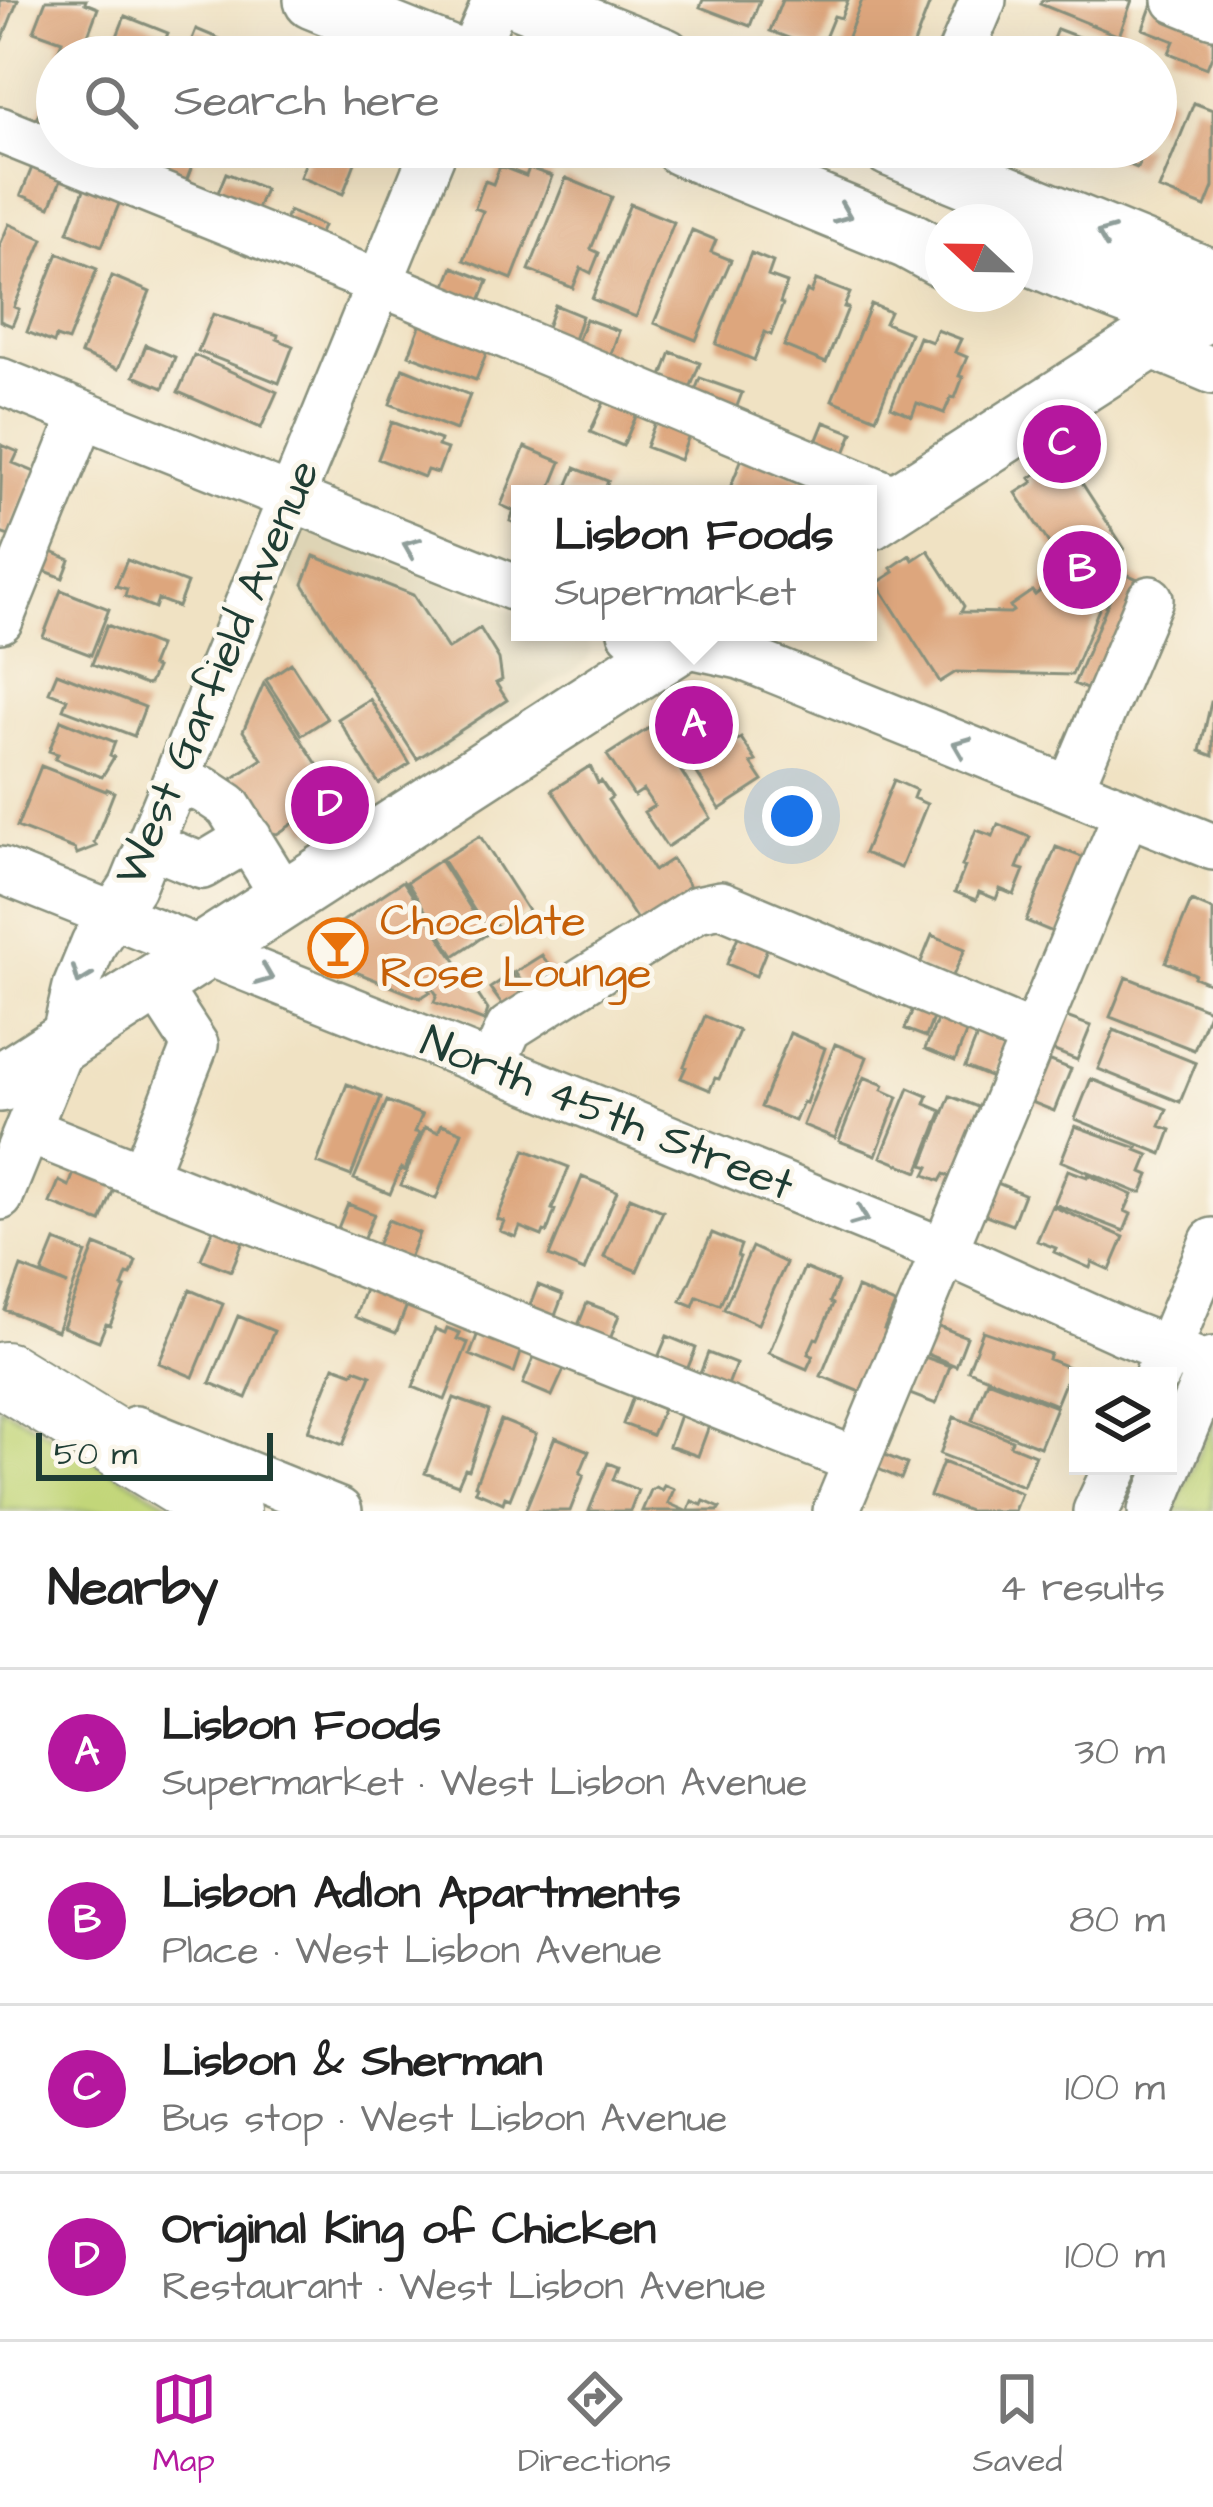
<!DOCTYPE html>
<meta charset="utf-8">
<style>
:root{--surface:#fff;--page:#f2f2f2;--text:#222;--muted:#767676;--line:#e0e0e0;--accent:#b5179e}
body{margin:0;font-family:"Architects Daughter",sans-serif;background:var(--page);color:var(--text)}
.controls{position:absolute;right:36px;bottom:36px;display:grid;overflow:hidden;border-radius:0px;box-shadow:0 12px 48px #0002}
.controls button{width:108px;height:108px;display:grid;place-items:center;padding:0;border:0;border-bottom:3px solid var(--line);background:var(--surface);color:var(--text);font:60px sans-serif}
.compass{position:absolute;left:925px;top:204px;width:108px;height:108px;border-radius:50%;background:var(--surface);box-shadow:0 12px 48px #0002;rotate:292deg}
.scale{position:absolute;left:36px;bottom:30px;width:237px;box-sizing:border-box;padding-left:12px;border:6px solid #1f3d34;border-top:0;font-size:33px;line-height:42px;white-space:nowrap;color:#1f3d34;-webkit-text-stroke:9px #fbf7ec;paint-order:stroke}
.you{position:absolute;left:792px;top:816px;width:42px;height:42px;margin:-30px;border:9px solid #fff;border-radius:50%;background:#1a73e8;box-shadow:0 0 0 18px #1a73e833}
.badge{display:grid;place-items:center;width:78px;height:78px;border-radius:50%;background:var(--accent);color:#fff;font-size:39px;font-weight:700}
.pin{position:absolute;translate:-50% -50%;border:6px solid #fff;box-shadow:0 3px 12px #0006}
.popup{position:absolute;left:511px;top:485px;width:366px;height:156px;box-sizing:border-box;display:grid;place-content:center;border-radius:0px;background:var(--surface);filter:drop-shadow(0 3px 9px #0005);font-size:39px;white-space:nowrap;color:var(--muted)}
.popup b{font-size:45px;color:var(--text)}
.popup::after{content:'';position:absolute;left:50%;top:100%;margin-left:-24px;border:24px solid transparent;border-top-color:var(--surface)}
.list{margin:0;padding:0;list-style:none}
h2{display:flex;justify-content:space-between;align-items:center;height:156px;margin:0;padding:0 48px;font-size:51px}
h2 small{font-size:39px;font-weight:400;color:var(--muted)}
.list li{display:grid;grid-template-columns:78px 1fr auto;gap:36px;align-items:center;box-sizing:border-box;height:168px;padding:0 48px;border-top:3px solid var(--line)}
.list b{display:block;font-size:45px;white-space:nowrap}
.list p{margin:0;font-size:39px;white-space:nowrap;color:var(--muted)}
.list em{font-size:39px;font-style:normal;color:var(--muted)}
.icon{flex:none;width:66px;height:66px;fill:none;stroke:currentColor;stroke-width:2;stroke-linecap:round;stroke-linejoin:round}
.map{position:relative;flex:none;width:1213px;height:1511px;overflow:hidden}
.search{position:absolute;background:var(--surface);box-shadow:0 12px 48px #0002;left:36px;right:36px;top:36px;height:132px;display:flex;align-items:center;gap:30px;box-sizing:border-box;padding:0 42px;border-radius:66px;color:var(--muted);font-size:45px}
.sheet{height:828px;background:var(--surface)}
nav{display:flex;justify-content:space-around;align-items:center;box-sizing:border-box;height:168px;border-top:3px solid var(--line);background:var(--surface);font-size:33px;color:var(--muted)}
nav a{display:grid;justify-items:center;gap:6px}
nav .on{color:var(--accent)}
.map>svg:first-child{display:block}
</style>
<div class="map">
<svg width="1213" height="1511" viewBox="0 0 1213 1511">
<rect width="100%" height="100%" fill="#fbf7ec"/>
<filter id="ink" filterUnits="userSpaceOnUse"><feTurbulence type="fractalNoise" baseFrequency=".00833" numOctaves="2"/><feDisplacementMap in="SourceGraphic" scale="24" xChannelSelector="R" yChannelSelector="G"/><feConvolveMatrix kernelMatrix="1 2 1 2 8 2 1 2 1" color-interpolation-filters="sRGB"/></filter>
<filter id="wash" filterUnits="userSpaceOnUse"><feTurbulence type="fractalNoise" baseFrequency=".004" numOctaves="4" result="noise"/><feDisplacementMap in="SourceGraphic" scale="48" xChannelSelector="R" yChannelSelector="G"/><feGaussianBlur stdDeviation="2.7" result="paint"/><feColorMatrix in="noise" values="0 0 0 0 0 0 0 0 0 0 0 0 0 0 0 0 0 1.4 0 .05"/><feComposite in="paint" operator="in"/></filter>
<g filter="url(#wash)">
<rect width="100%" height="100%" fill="#f0e2c3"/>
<path fill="#ded4b5" d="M 299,527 L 520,613 L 520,632 L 569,632 L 581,637 L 588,642 L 591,651 L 588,660 L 578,668 L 420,764 L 285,568 Z"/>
<path fill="#c2d679" stroke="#708a56" stroke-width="3" d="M 0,1406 L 182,1511 L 0,1511 Z
M 1213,1418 L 1213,1511 L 1174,1511 Z"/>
<g id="blocks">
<path fill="#dda67d" d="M 0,0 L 18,0 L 0,45 Z
M 46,0 L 86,0 L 85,3 L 98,8 L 80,57 L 58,51 L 62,41 L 34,31 Z
M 703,0 L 760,0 L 750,26 L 700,7 Z
M 782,0 L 848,0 L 841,18 L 834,16 L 820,50 L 770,31 Z
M 862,0 L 931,0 L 909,57 L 860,57 L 843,50 Z
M 1042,0 L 1132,0 L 1119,36 L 1040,4 Z
M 1152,4 L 1188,18 L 1213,36 L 1213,53 L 1207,68 L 1169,53 L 1174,41 L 1143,29 Z
M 125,16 L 168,33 L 158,57 L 109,57 Z
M 196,29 L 225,41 L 219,57 L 185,57 Z
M 1057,29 L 1102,46 L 1098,57 L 1035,57 L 1040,45 L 1049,49 Z
M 1156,91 L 1173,98 L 1156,132 Z
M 44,100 L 57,106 L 57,140 L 32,130 Z
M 1194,103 L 1213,110 L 1213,187 L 1205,207 L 1159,189 Z
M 153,147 L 194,161 L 182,192 L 141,177 Z
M 312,147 L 361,147 L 343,194 L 300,177 Z
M 1101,147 L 1146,147 L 1137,168 L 1099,152 Z
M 33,165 L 62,177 L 50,207 L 21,195 Z
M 500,166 L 526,176 L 529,168 L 552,176 L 512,279 L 464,260 L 483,211 L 475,208 L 485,181 L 493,184 Z
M 226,173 L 265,189 L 252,221 L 213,205 Z
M 566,178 L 612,197 L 591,249 L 599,253 L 591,273 L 581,268 L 573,288 L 529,270 Z
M 88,179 L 123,194 L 102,246 L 68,232 Z
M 630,204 L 674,222 L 636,317 L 592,299 Z
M 289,211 L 323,226 L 313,251 L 279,236 Z
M 9,224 L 43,239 L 14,307 L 19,309 L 12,326 L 0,321 L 0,245 Z
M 692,230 L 716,240 L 711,252 L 731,260 L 696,340 L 654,323 Z
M 58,253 L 97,269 L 68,341 L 56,337 L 54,343 L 27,332 Z
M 751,253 L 773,262 L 768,276 L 787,283 L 780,303 L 783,304 L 771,335 L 765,332 L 754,360 L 716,344 Z
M 453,267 L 488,281 L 474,315 L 440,301 Z
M 112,276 L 150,292 L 118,369 L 81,354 Z
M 816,280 L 850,293 L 844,307 L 848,308 L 826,363 L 784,346 L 807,291 L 811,293 Z
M 871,304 L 890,312 L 885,323 L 910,333 L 876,418 L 832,400 Z
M 555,305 L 582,316 L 570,352 L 542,341 Z
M 213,314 L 278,335 L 277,339 L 293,346 L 279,383 L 198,351 Z
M 423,318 L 490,344 L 476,380 L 409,355 Z
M 586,319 L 619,331 L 608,363 L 574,350 Z
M 937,330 L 961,339 L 955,352 L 967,357 L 959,376 L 963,377 L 955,398 L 951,397 L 944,413 L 917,403 L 912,416 L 891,407 L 919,337 L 932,342 Z
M 146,345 L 175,357 L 163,388 L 134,376 Z
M 671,352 L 700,363 L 685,401 L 657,390 Z
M 194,355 L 277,392 L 261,428 L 178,392 Z
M 403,368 L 470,395 L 456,430 L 390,404 Z
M 700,378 L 742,393 L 732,419 L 690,404 Z
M 605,400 L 637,414 L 623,446 L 590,432 Z
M 657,417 L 691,430 L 680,460 L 646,447 Z
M 392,422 L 440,440 L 438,446 L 447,449 L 438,473 L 427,470 L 424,477 L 378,459 Z
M 824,422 L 853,433 L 841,463 L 812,452 Z
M 2,445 L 18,452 L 13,463 L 35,472 L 9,536 L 0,533 Z
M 525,447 L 561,462 L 548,494 L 520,494 L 520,525 L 510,521 L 514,511 L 501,505 Z
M 745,451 L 812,482 L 807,494 L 746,494 L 730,488 Z
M 1067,460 L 1124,548 L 1072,675 L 956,672 L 940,682 L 877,583 L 894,572 L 891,568 L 910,555 L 913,560 L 928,550 L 964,606 L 961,612 L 1010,613 L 1013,611 L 1010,606 L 1032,591 L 1035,595 L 1040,591 L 1059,548 L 1052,548 L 1016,493 L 1033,482 L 1030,478 L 1049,465 L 1052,470 Z
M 575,468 L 608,481 L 603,494 L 564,494 Z
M 43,548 L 70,560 L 63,578 L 35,567 Z
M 314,556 L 413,595 L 448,649 L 480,628 L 499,659 L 502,680 L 496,683 L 507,700 L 417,759 L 303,584 Z
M 127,560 L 187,583 L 178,607 L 158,599 L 155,608 L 125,596 L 127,589 L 116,586 Z
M 1121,572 L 1145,582 L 1098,694 L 1074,684 Z
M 61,590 L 109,609 L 91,655 L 43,637 Z
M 107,625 L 159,646 L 151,666 L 156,668 L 149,684 L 145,685 L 92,664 Z
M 291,663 L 327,719 L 302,735 L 266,680 Z
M 57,673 L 145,707 L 134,736 L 63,709 L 67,699 L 49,692 Z
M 264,683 L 345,807 L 308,831 L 300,819 L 277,834 L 260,830 L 229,781 L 262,759 L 243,731 Z
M 701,686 L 714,706 L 717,704 L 732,726 L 728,728 L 736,741 L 741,738 L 756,761 L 751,763 L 763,781 L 720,809 L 661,717 L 670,711 L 667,707 Z
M 370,699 L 410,764 L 379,784 L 338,719 Z
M 1211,702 L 1213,702 L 1213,756 L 1200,751 Z
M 61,720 L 115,742 L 110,755 L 114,757 L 102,777 L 55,759 L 58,754 L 49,751 Z
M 652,726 L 711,818 L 667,847 L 644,812 L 654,806 L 643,790 L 634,796 L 607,755 Z
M 41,766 L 106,791 L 107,789 L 114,792 L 94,843 L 97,846 L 77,854 L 75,849 L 17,827 Z
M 590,766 L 598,783 L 601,781 L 612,797 L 608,800 L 654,871 L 672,859 L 697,897 L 645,932 L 552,790 Z
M 894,780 L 916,790 L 913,798 L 927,804 L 901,868 L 864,853 Z
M 998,824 L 1030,837 L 1017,868 L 1024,870 L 1014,895 L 1000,889 L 996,899 L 979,892 L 976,900 L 955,892 L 965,867 L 962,866 L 976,830 L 993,836 Z
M 480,836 L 528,911 L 499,929 L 495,923 L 486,929 L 442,859 Z
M 1056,847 L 1090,860 L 1060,935 L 1026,921 Z
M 440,860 L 487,934 L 454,956 L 407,882 Z
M 403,881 L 488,1010 L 484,1021 L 434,1002 L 437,995 L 421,972 L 418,974 L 430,992 L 420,998 L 321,958 L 313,952 L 312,942 L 319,934 L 325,933 Z
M 1191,901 L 1213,910 L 1213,985 L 1194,977 L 1195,974 L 1166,962 Z
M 739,934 L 768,946 L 756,976 L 727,964 Z
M 932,935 L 965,949 L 951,980 L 919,967 Z
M 542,955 L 559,981 L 533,999 L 515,972 Z
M 512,973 L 530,1000 L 509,1014 L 490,988 Z
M 1126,977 L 1210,1010 L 1194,1050 L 1110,1017 Z
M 916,1002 L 936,1010 L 926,1037 L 905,1029 Z
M 1061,1015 L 1091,1026 L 1077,1060 L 1047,1048 Z
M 705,1016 L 739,1031 L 719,1079 L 715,1078 L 710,1090 L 681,1078 L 686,1067 L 684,1066 Z
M 939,1016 L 968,1028 L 955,1061 L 925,1049 Z
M 1114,1030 L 1196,1063 L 1180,1102 L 1098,1069 Z
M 979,1031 L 1006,1042 L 992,1078 L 965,1067 Z
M 790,1033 L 825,1048 L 806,1103 L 803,1102 L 795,1121 L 761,1107 Z
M 835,1044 L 867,1057 L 835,1138 L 803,1125 Z
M 1041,1057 L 1071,1069 L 1054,1111 L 1024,1099 Z
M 864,1077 L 884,1085 L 882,1090 L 898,1097 L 876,1155 L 839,1141 Z
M 1091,1079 L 1167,1109 L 1160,1126 L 1171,1130 L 1162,1154 L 1075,1119 Z
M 347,1084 L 381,1097 L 351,1176 L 317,1163 Z
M 909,1088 L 928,1096 L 925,1104 L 942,1111 L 918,1172 L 881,1157 Z
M 950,1096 L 988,1111 L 960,1180 L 944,1174 L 940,1181 L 925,1175 L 929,1167 L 923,1165 Z
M 387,1101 L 422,1115 L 415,1132 L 420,1133 L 404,1170 L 401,1168 L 390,1194 L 354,1179 Z
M 442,1124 L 462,1132 L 436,1199 L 401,1185 L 425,1127 L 438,1132 Z
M 1075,1126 L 1137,1148 L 1136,1150 L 1149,1155 L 1142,1172 L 1149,1175 L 1142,1192 L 1136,1192 L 1061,1161 Z
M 525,1150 L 569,1167 L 552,1209 L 555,1210 L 547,1232 L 544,1231 L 542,1236 L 520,1227 L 516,1237 L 500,1231 L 504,1221 L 497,1219 Z
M 77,1165 L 117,1181 L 101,1222 L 50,1203 L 59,1181 L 69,1186 Z
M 1068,1170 L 1087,1177 L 1088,1175 L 1132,1195 L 1125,1211 L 1131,1214 L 1124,1231 L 1054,1204 Z
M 582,1177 L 617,1191 L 584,1271 L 549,1256 Z
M 995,1182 L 1024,1194 L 1012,1225 L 983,1214 Z
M 630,1197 L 663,1211 L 637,1271 L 604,1257 Z
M 348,1204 L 374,1214 L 362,1243 L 336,1233 Z
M 1052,1206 L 1124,1237 L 1110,1270 L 1092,1262 L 1090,1268 L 1054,1252 L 1056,1248 L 1037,1241 Z
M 388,1220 L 419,1233 L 407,1263 L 375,1250 Z
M 215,1225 L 245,1237 L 231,1271 L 201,1259 Z
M 712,1233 L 741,1245 L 737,1256 L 740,1257 L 720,1305 L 697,1296 L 693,1306 L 681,1301 Z
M 55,1241 L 86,1253 L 57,1331 L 5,1310 L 21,1267 L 68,1285 L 42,1273 Z
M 95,1245 L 136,1261 L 131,1275 L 127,1274 L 122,1287 L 125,1288 L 110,1325 L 106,1324 L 99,1341 L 63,1327 Z
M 752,1247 L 786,1263 L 758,1324 L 724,1309 Z
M 804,1268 L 838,1282 L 830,1302 L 833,1304 L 818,1339 L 815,1338 L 808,1354 L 813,1356 L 807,1369 L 769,1353 Z
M 367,1284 L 409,1300 L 396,1333 L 355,1317 Z
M 538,1285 L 563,1295 L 551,1326 L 526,1316 Z
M 857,1288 L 895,1304 L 884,1329 L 888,1330 L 860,1392 L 821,1376 Z
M 190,1290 L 223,1304 L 193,1377 L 159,1363 Z
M 587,1303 L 619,1315 L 608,1345 L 575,1333 Z
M 238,1316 L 274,1331 L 246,1398 L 210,1383 Z
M 931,1323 L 967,1337 L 956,1366 L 920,1351 Z
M 447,1328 L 460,1333 L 457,1339 L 468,1343 L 445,1400 L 413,1387 L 435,1329 L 445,1333 Z
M 479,1330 L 523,1347 L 514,1373 L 470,1355 Z
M 983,1331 L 1050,1354 L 1048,1359 L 1071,1368 L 1056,1405 L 968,1370 Z
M 667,1336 L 696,1348 L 684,1377 L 655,1365 Z
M 708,1353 L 736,1364 L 725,1393 L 697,1382 Z
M 535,1354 L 565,1367 L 552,1396 L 523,1384 Z
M 922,1356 L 950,1366 L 936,1404 L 907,1393 Z
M 334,1366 L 353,1373 L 355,1369 L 371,1375 L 343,1445 L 308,1431 Z
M 987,1380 L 1056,1407 L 1040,1447 L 972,1420 Z
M 633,1397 L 663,1409 L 652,1435 L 623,1424 Z
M 454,1398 L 489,1411 L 469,1470 L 465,1469 L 458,1485 L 425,1473 Z
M 680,1415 L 709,1426 L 698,1456 L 669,1446 Z
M 954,1417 L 1012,1440 L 1010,1445 L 1035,1455 L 1023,1486 L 940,1454 Z
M 501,1420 L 536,1434 L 510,1499 L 505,1497 L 503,1503 L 475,1491 L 477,1486 L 475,1485 Z
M 555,1437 L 589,1451 L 580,1473 L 584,1475 L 570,1511 L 525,1511 Z
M 880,1453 L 907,1464 L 901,1479 L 874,1467 Z
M 943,1462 L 1021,1493 L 1014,1511 L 969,1511 L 930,1496 Z
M 608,1463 L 618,1467 L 613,1480 L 638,1490 L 630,1511 L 589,1511 Z
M 664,1485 L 674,1489 L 668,1503 L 686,1511 L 642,1511 L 651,1490 L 656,1487 L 662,1490 Z
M 692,1501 L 702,1505 L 704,1501 L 720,1508 L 718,1511 L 688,1511 Z"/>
</g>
</g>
<g filter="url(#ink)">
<use href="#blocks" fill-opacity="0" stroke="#88907c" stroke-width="3"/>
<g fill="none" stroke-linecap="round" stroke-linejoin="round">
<g stroke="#88907c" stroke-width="50">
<path id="minor" d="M 1176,0 L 1213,15
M 471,57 L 496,0
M 959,57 L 983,0
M 0,130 L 409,295 L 901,501
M 1146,343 L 1213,371
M 0,381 L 520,590
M 0,620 L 83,415
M 631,632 L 740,656 L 1213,847
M 176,782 L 204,790 L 228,806 L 285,898
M 1070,789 L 1150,599
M 150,845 L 202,866 L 249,838
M 0,870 L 492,1066 L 944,1251 L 1123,1332 L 1213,1367
M 492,1066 L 509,1028 L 697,909 L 721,904 L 1034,1036
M 27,1130 L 857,1461
M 143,1176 L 195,1045 L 154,982
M 0,1197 L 63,1042 L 76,987 L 94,943 L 132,887 L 435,147
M 1158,1373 L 1213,1241
M 136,1429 L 339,1511
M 836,1511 L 1127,812
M 1096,1511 L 1117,1466
M 1151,1511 L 1213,1360"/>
</g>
<g stroke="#88907c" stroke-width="62">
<path id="major" d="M 313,0 L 455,57
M 521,0 L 664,57
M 682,147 L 908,240 L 943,259
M 890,147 L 1213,279
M 1015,250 C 1075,274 1134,303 1198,317
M 868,522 L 1146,343 L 1213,309
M 0,1083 L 698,632"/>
</g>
<g stroke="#88907c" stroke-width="70">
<path id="highway" d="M 5,1375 L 227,1511"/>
</g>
<use href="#minor" stroke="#fff" stroke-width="45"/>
<use href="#major" stroke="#fff" stroke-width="57"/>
<use href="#highway" stroke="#fff" stroke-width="66"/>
</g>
<defs><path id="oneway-chevron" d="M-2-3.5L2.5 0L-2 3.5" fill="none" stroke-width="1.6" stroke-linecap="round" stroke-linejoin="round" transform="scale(3)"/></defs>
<g stroke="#8f9e9a">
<use href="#oneway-chevron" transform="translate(843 214) rotate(22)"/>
<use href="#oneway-chevron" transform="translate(1105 235) rotate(-158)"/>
<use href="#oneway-chevron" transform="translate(411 547) rotate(-158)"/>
<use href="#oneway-chevron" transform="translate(961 746) rotate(-158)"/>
<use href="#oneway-chevron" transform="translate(81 976) rotate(111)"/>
<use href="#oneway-chevron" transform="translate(265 976) rotate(22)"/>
<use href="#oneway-chevron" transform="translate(860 1217) rotate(22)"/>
</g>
</g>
<defs>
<g id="bar-ring" transform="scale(3)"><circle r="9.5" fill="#fbf7ec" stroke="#e8710a" stroke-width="1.5"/><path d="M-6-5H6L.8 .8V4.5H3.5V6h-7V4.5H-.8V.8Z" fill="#e8710a"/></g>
</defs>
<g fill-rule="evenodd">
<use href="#bar-ring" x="338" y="948"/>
</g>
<g text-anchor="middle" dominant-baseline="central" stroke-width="10" stroke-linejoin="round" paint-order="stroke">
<g font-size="45" fill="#1f3d34" stroke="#fbf7ec">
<text transform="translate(218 673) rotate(-67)">West Garfield Avenue</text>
<text transform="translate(607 1114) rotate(22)">North 45th Street</text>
</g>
<g font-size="45" fill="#c56008" stroke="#fbf7ec" text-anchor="start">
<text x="380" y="922">Chocolate<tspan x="380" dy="52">Rose Lounge</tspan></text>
</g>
</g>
</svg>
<div class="controls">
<button><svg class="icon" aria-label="layers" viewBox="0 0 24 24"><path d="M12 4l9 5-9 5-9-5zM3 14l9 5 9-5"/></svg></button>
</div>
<svg class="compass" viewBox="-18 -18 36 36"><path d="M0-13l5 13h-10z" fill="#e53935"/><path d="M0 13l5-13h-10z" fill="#767676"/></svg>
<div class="scale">50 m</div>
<div class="you"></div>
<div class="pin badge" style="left:694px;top:725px">A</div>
<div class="popup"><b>Lisbon Foods</b>Supermarket</div>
<div class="pin badge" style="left:1082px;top:570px">B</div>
<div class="pin badge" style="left:1062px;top:444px">C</div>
<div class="pin badge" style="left:330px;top:805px">D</div>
<div class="search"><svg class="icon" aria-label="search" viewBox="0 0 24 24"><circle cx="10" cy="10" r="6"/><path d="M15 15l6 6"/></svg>Search here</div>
</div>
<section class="sheet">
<h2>Nearby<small>4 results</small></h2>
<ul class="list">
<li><span class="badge">A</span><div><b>Lisbon Foods</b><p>Supermarket · West Lisbon Avenue</p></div><em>30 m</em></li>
<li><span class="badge">B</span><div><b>Lisbon Adlon Apartments</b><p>Place · West Lisbon Avenue</p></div><em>80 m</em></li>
<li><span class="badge">C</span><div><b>Lisbon &amp; Sherman</b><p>Bus stop · West Lisbon Avenue</p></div><em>100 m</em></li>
<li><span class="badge">D</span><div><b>Original King of Chicken</b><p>Restaurant · West Lisbon Avenue</p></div><em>100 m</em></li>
</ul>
</section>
<nav>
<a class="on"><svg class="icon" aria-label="map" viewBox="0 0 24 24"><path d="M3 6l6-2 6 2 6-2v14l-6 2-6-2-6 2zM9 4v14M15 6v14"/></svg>Map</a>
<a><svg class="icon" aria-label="directions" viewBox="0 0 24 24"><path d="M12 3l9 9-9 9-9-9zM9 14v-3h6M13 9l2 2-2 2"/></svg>Directions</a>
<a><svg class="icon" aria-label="saved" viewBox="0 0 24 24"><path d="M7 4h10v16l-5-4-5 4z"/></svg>Saved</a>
</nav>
